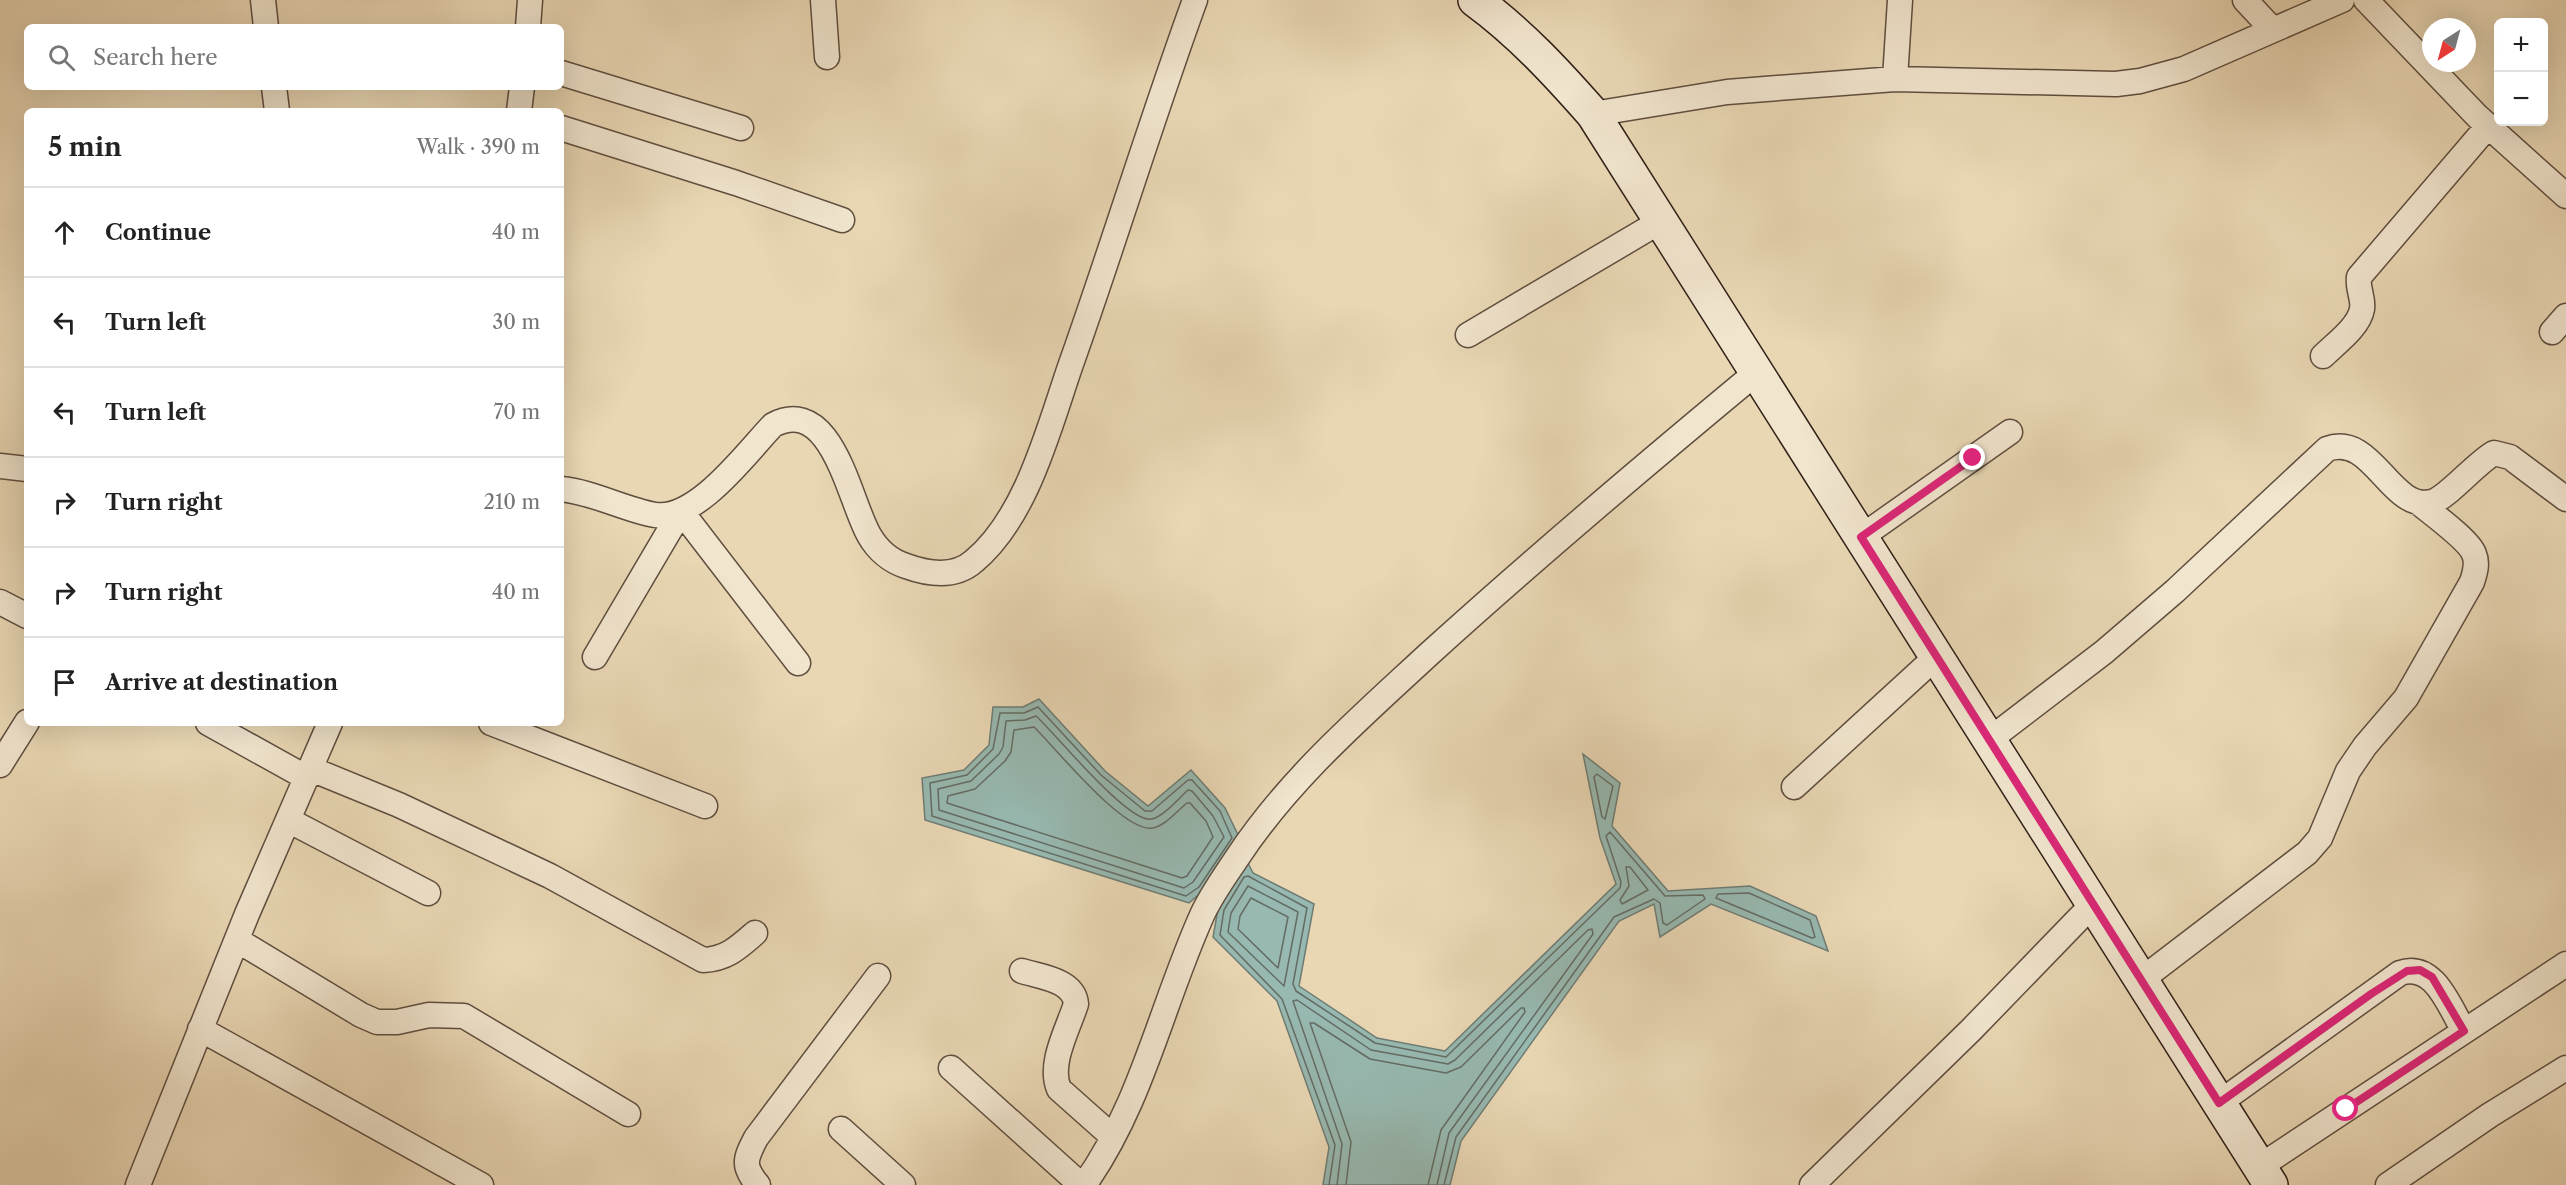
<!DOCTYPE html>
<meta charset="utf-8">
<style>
:root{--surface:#fff;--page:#f2f2f2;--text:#222;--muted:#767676;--line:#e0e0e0}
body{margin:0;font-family:"Libre Caslon Text",serif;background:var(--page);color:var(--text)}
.controls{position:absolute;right:18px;top:18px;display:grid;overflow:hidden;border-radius:9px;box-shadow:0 6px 24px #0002}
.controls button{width:54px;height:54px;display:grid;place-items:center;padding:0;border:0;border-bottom:2px solid var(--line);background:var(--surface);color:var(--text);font:30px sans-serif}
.compass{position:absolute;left:2422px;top:18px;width:54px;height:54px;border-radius:50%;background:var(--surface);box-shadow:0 6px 24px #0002;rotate:216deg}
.stop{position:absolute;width:18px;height:18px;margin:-14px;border:4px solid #db2777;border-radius:50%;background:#fff}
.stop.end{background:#db2777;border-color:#fff;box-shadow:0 2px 6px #0008}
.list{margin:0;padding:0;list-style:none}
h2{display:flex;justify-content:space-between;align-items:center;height:78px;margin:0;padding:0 24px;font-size:26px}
h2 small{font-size:20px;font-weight:400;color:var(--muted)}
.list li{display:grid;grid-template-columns:39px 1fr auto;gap:18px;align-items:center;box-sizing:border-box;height:90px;padding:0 24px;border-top:2px solid var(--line)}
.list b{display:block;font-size:22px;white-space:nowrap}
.list em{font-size:20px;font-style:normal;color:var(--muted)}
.icon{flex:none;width:33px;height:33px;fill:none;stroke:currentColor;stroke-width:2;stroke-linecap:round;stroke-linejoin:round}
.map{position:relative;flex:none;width:2566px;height:1185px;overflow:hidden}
.search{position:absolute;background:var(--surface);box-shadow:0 6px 24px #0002;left:24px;top:24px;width:540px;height:66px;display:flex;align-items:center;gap:15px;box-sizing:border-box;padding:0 21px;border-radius:9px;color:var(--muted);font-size:22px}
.panel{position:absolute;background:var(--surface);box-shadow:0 6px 24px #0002;left:24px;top:108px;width:540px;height:618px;border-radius:9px}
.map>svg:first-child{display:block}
</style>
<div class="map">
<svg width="2566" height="1185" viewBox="0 0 2566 1185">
<rect width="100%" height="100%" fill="#e9d7b4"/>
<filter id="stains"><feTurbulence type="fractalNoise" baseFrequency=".00333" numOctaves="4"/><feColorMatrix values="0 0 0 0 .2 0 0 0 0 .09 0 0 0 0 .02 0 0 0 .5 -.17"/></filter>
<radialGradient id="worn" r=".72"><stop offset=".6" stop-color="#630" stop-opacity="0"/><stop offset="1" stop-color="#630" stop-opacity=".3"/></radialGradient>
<path fill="#97b9b1" stroke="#6e7c74" stroke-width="1.5" d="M 1039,699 L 1105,771 L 1148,806 L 1191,770 L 1225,808 L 1240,839 L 1203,891 L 1189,903 L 925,820 L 922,778 L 964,770 L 989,745 L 993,707 L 1023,707 Z
M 1583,754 L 1620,783 L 1612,826 L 1668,891 L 1750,886 L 1816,916 L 1828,951 L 1711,904 L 1660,937 L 1654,904 L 1619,921 L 1461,1141 L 1450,1185 L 1323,1185 L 1329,1147 L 1277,1001 L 1213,937 L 1218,909 L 1247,861 L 1253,873 L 1314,904 L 1299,986 L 1377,1038 L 1445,1051 L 1616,884 L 1600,838 Z"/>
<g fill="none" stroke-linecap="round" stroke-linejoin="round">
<path stroke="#646c64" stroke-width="1.5" d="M 1038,707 L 1101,775 L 1145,811 L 1152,811 L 1188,780 L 1192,780 L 1220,811 L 1232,838 L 1199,887 L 1186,896 L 932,816 L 930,783 L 967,775 L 993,749 L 1000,713 L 1024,713 Z
M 1036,716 C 1055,733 1129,825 1152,819 C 1164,816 1178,799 1188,790 L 1192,791 L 1213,816 L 1224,837 L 1193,882 L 1184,888 L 939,810 L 938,789 L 971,781 L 999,754 L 1003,747 L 1006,721 L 1025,720 Z
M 1034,727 C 1055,747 1124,834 1153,828 C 1166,825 1177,811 1187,803 L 1190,803 L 1206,821 L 1213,837 L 1187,876 L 1182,878 L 947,803 L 948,796 L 975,789 L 1005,761 L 1011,752 L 1014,730 Z
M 1597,774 L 1613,786 L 1605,819 L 1602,817 L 1594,777 Z
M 1626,867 L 1630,867 L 1648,890 L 1622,904 L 1620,900 L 1629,886 Z
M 1248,886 L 1298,912 L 1284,986 L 1228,932 L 1231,913 Z
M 1749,893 L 1810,920 L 1815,937 L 1812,938 L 1716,898 L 1718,894 Z
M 1251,898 L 1288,917 L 1278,968 L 1238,929 L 1240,916 Z
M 1329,1185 L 1335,1145 L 1282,999 L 1220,935 L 1224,910 L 1244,877 L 1248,876 L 1307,908 L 1293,984 L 1296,991 L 1375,1043 L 1446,1057 L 1620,888 L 1621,882 L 1606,836 L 1610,832 L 1665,896 L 1703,895 L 1705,899 L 1667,925 L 1663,923 L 1660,903 L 1654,899 L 1614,917 L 1456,1137 L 1444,1185
M 1337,1185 L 1342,1144 L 1293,1001 L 1297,1000 L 1371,1050 L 1448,1064 L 1455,1060 L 1588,930 L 1592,929 L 1593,934 L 1449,1133 L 1437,1185
M 1346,1185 L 1351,1142 L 1310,1023 L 1314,1023 L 1370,1059 L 1446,1073 L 1461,1067 L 1521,1008 L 1524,1008 L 1525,1012 L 1441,1130 L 1428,1185"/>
<g stroke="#5f4e3f" stroke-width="27">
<path id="street" d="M 263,0 L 266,27
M 823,0 L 827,57
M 2245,0 L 2273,30
M 2366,0 L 2477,116 L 2566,196
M 528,27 L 530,0
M 561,73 L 741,128
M 1895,79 L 1900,0
M 274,87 L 277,111
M 519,111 L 522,87
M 1593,114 L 1727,92 L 1895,79 L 2116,84 L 2140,81 L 2184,69 L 2342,0
M 561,128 L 736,183 L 842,220
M 2552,332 L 2566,316
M 1468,335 L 1661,221
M 2323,356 C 2335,344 2359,327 2362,309 C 2364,299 2357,288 2359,277 L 2488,126
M 0,466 L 27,469
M 561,489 C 593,492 623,509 655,515 C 697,521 747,452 773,425 C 832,394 849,500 869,535 C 877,549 890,561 906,566 C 928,574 955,578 974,561 C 1027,517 1049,427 1071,364 C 1114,243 1151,121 1195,0
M 1861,537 L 2010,432
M 0,602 L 27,616
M 595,657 L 681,511 L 798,663
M 208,723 L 307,778
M 491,723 L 705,806
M 1989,740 L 2104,652 L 2175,591 L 2327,449 C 2373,432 2390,512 2432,502 C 2447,498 2476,463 2494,453 L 2510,457 L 2566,499
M 0,765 L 27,722
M 311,769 L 399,805 L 550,876 L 703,960 C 726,959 738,948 755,933
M 1794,787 L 1937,656
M 288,820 L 428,893
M 237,940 L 361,1015 L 377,1022 L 397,1022 L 429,1015 L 464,1016 L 628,1114
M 1022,971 C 1041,977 1074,980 1076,1004 C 1068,1029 1048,1064 1059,1089 L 1113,1137
M 2141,980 L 2307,853 L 2320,838 L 2348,771 L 2365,746 L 2406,698 L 2472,582 C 2475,573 2478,563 2474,554 C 2469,540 2431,513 2418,502
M 200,1029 L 481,1185
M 951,1068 L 1081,1185
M 2219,1103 L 2400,973 C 2434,961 2449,1006 2464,1031
M 841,1129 L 903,1185
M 2259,1167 L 2566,964
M 138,1185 L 247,914 L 330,723
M 758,1185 C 742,1166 745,1159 756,1138 L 878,976
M 1084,1185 C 1142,1104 1162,1003 1203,913 C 1212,894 1225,876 1237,858 C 1289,779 1360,718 1429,654 C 1536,557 1646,464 1757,372
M 1812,1185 L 1971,1030 L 2093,904
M 2388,1185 L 2490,1115 L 2566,1068"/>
</g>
<g stroke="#312018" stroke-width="36">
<path id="secondary" d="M 1475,0 C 1520,33 1556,72 1593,114 L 2271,1185"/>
</g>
<use href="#street" stroke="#f1e5ce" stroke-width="24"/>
<use href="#secondary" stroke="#f1e5ce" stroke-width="33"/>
</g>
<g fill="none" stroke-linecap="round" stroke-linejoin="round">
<path stroke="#db2777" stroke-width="8" d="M 1973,458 L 1861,537 L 2219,1103 L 2371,994 L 2407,971 L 2420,970 L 2432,977 L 2464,1031 L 2346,1109"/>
</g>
<rect width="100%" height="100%" filter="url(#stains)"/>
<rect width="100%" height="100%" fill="url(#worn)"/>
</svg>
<div class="controls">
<button>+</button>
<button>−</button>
</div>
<svg class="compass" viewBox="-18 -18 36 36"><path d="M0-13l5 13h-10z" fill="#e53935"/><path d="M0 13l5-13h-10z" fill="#767676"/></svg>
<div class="stop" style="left:2346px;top:1109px"></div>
<div class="stop end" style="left:1973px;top:458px"></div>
<div class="search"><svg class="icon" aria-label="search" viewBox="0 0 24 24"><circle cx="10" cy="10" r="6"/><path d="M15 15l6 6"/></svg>Search here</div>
<section class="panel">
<h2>5 min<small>Walk · 390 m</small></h2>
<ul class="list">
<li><svg class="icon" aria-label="ahead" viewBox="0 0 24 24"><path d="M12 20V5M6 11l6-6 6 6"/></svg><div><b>Continue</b></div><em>40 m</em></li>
<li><svg class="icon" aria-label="left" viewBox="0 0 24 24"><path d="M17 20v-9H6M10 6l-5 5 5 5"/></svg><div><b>Turn left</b></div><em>30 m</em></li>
<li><svg class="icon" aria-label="left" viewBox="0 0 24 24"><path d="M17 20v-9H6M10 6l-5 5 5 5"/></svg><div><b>Turn left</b></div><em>70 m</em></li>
<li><svg class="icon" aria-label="right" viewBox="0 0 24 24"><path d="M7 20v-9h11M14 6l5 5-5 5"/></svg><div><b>Turn right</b></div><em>210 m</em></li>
<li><svg class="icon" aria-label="right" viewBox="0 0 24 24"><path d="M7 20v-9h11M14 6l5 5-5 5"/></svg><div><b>Turn right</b></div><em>40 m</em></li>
<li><svg class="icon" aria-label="arrive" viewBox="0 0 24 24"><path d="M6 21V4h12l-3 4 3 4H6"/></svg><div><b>Arrive at destination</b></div></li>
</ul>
</section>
</div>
